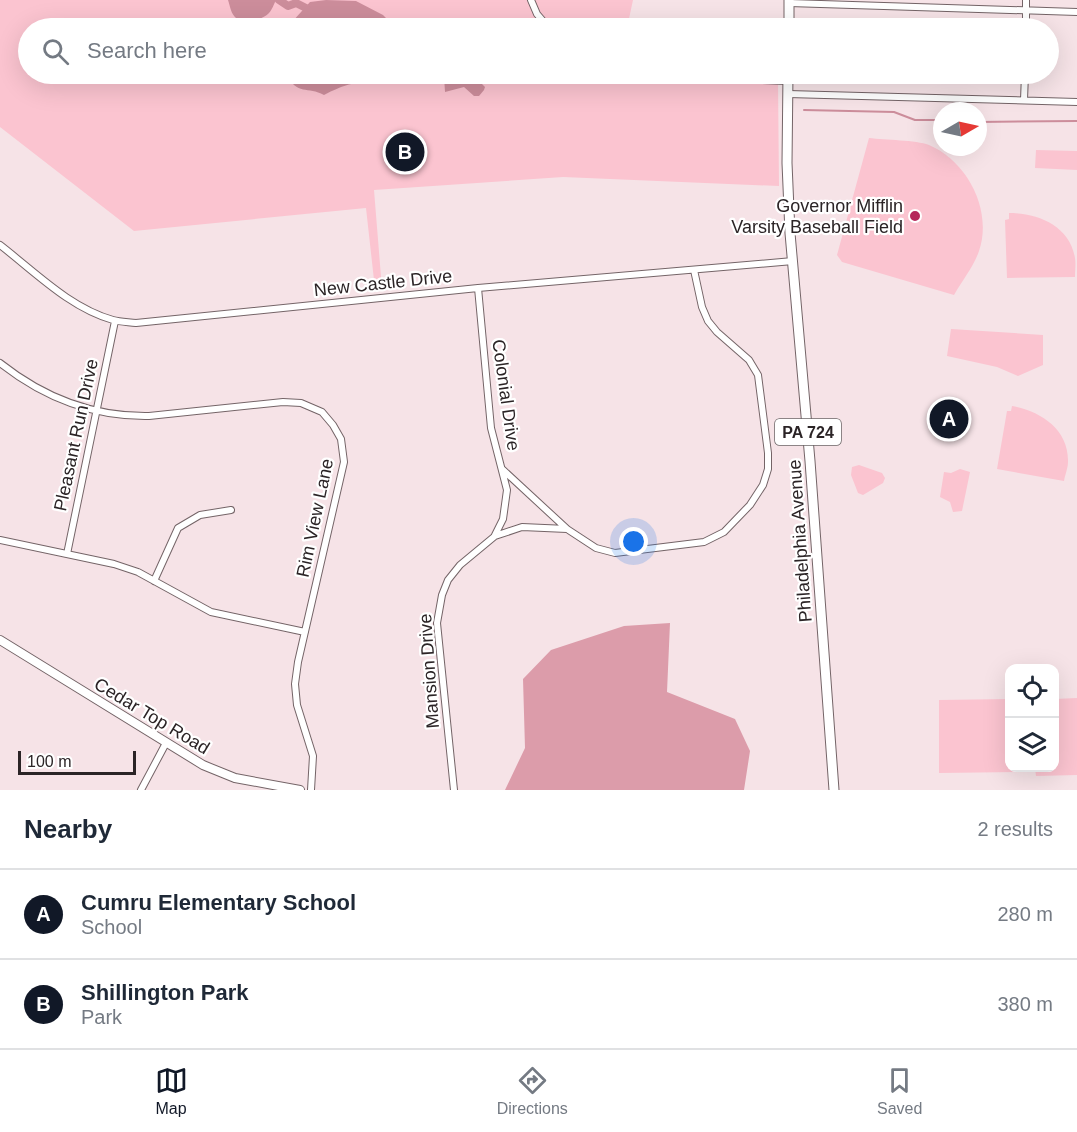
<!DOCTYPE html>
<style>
:root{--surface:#fff;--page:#f6f6f7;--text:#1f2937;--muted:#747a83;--line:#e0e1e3;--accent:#111827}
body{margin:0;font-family:Arial,sans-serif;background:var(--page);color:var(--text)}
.controls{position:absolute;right:18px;bottom:18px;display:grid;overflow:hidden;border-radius:12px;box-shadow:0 6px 24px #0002}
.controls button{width:54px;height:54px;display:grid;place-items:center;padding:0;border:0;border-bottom:2px solid var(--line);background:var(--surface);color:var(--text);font:30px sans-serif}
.compass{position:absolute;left:933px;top:102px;width:54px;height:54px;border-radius:50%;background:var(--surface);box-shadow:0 6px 24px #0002;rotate:81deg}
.scale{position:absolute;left:18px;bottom:15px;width:118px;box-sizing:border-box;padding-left:6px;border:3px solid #2b2426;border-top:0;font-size:16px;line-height:21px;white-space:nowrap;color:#2b2426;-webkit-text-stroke:4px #fff;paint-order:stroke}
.you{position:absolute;left:634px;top:542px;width:21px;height:21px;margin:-15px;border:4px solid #fff;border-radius:50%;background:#1a73e8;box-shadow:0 0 0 9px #1a73e833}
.badge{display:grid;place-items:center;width:39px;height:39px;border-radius:50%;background:var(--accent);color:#fff;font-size:20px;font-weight:700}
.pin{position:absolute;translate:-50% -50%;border:3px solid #fff;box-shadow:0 2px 6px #0006}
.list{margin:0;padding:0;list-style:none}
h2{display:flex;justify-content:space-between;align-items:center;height:78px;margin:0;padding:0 24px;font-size:26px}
h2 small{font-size:20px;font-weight:400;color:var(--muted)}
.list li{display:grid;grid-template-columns:39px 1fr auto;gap:18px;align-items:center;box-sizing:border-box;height:90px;padding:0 24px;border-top:2px solid var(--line)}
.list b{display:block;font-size:22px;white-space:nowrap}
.list p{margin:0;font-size:20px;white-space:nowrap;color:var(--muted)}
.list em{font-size:20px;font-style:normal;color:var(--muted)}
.icon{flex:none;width:33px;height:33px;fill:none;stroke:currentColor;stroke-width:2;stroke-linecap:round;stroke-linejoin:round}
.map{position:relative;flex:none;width:1077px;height:790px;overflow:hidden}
.search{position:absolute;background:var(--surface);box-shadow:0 6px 24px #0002;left:18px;right:18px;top:18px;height:66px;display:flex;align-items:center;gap:15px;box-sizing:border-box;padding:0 21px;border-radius:33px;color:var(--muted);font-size:22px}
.sheet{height:258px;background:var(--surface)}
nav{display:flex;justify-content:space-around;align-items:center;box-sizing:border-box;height:84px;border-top:2px solid var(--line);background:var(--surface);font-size:16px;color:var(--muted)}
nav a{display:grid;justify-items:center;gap:3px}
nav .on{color:var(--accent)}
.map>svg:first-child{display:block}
</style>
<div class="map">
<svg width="1077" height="790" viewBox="0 0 1077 790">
<rect width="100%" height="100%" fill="#f6e3e7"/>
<path fill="#fbc4d0" d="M 0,0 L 633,0 L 627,28 L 28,28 L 28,74 L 715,74 L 778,81 L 779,186 L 563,177 L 374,190 L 382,289 L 375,289 L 366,208 L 134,231 L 0,127 Z
M 869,138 C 885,140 916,140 929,145 C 967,161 993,210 979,251 C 974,266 962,281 954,295 L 842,262 L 837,255 Z
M 1036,150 L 1077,151 L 1077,170 L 1035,168 Z
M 1009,213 C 1038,213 1070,226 1075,258 C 1076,264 1075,271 1075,277 L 1007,278 L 1005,220 L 1009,219 Z
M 951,329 L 1043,335 L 1043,365 L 1018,376 L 997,367 L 947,356 Z
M 1012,406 C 1040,411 1069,429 1068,462 C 1068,468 1065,475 1064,481 L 997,469 L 1007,411 L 1011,411 Z
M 859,465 L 882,473 L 885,478 L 883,483 L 863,495 L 858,493 L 851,475 L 852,467 Z
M 960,469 L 970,472 L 962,511 L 953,512 L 950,502 L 940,497 L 944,472 L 951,473 Z
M 1077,698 L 1077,775 L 1036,776 L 1035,768 L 1054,768 L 1055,699 Z
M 1009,699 L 1010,768 L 1025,768 L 1025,772 L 939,773 L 939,700 Z"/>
<path fill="#dc9caa" d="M 670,623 L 667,692 L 735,719 L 750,751 L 744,790 L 505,790 L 525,748 L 523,679 L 551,650 L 624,626 Z"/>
<path fill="#cc8d9b" d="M 228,0 L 276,0 C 274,4 272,10 269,13 C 262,20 244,26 236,18 C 231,14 230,6 228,0 Z
M 326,0 L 356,1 L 383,15 L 396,28 L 290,28 L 292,22 L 310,2 Z
M 286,74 L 392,74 L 387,84 C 357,82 352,81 324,95 C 308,86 297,96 286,74 Z
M 452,74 L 476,74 L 477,79 L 485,87 L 484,90 L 479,96 L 474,96 L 464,87 L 445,92 L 444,76 Z"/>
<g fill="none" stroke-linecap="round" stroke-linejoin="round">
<path stroke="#cc8d9b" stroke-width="2" d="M 804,110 L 894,112 L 915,120 L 942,120
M 978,122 L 1077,121"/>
<path stroke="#cc8d9b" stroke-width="8" d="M 279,0 L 288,6 L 296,3 L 306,8"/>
<g stroke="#746467" stroke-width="8">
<path id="minor" d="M 531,0 L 537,14 L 549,28
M 789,3 L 1077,12
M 1026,28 L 1026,0
M 713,74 L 762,80 L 788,81
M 788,94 L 1077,102
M 1024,100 L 1025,74
M 0,245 C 35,272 70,308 113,320 C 120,322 129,322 136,323 L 478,288 L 793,261
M 478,288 L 491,428 L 507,490 L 503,519 L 495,535
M 0,363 C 43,397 93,417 149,416 L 283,402 L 301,403 L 322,412 L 333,425 L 341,439 L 344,462 L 298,662 L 295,684 L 297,705 L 313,756 L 311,790
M 502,469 L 567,529
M 0,540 L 114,564 L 138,572 L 211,612 L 305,632
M 67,554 L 115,321
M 154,581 L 178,528 L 200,515 L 231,510
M 141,790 L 166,743
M 454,790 L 437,623 L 442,595 L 448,580 L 460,565 L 495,536 L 522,527 L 567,529 L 596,548 L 615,553 L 704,542 L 724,532 L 750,505 L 763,485 L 768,469 L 768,453 L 758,375 L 749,360 L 717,332 L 708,321 L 702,307 L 694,270"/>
</g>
<g stroke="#746467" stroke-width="10">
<path id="tertiary" d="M 0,640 L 203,765 L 235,778 L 300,790"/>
</g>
<g stroke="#746467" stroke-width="11">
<path id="primary" d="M 789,28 L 789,0
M 788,74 L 787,163 L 790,233 L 810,461 L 834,790"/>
</g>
<use href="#minor" stroke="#fff" stroke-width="6"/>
<use href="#tertiary" stroke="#fff" stroke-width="8"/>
<use href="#primary" stroke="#fff" stroke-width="9"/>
</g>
<circle fill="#b5275b" stroke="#fff" stroke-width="2" cx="915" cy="216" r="6"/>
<g text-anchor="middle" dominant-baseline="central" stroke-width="4.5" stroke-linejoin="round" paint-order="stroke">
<rect fill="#fff" stroke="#6b6667" stroke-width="1.5" x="775" y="419" width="66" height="26" rx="4.5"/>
<g font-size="16" font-weight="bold" fill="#2b2426">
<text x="808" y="432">PA 724</text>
</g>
<g font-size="18" fill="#2b2426" stroke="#fff" text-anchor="end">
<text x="903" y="206">Governor Mifflin<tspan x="903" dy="21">Varsity Baseball Field</tspan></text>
</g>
<g font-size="18" fill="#2b2426" stroke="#fff">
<text transform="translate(383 283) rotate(-6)">New Castle Drive</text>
<text transform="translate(506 395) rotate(82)">Colonial Drive</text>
<text transform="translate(76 435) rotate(-78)">Pleasant Run Drive</text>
<text transform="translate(315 518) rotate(-78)">Rim View Lane</text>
<text transform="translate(800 541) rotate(-94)">Philadelphia Avenue</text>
<text transform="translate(429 671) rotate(-94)">Mansion Drive</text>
<text transform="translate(152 716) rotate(31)">Cedar Top Road</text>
</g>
</g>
</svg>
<div class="controls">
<button><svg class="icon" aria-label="locate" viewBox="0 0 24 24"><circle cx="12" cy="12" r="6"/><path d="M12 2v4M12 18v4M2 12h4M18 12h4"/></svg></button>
<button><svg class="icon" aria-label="layers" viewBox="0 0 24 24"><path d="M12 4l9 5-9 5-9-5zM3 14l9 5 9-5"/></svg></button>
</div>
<svg class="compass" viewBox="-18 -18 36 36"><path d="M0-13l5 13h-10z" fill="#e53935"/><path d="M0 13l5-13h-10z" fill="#747a83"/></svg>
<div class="scale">100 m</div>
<div class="you"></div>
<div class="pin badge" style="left:949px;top:419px">A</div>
<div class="pin badge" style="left:405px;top:152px">B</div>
<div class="search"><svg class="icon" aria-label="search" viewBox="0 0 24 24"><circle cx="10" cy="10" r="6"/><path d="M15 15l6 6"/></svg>Search here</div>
</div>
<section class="sheet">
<h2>Nearby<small>2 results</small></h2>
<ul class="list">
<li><span class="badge">A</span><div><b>Cumru Elementary School</b><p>School</p></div><em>280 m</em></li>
<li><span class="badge">B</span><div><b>Shillington Park</b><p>Park</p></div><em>380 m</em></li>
</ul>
</section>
<nav>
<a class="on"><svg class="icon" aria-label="map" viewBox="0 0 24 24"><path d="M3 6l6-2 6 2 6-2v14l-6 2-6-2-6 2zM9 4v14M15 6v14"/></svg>Map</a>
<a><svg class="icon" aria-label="directions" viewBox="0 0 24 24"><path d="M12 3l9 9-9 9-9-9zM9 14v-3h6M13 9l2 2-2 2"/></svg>Directions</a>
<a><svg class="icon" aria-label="saved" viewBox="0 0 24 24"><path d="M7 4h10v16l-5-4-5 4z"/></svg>Saved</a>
</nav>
